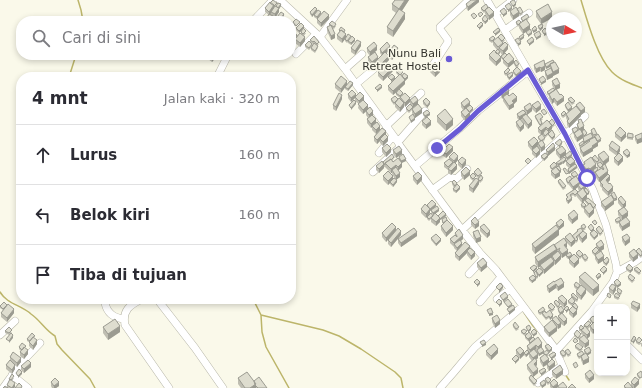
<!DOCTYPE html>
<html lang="id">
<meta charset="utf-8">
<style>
:root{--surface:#fff;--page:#f2f2f3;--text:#2b2b33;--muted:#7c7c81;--line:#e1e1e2}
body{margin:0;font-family:"DejaVu Sans",sans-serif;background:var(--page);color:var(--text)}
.controls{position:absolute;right:12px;bottom:12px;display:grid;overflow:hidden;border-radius:8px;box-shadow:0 2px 6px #0003}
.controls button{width:36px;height:36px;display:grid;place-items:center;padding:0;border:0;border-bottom:1px solid var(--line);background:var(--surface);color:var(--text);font:20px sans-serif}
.compass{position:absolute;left:546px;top:12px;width:36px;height:36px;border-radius:50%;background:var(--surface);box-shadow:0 2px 6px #0003;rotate:99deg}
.stop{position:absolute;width:12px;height:12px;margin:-9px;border:3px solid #695bd5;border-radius:50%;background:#fff}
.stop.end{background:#695bd5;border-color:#fff;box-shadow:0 1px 4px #0008}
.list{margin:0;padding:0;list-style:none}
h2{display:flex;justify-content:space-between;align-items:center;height:52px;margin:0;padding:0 16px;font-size:17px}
h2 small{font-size:13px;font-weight:400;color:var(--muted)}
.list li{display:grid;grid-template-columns:26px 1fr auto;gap:12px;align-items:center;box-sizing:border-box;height:60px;padding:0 16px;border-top:1px solid var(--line)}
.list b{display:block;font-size:15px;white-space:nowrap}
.list em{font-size:13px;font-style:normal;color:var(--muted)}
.icon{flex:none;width:22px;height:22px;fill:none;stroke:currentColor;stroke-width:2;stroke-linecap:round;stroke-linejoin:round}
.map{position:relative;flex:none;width:642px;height:388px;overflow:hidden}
.search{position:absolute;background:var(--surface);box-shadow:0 2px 6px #0003;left:16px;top:16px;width:280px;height:44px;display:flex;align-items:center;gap:10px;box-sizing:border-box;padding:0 14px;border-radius:16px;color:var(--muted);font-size:15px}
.panel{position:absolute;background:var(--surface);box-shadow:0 2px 6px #0003;left:16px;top:72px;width:280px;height:232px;border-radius:16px}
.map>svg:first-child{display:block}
</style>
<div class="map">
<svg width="642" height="388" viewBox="0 0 642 388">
<rect width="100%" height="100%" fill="#faf9ea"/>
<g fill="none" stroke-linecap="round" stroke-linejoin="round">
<path stroke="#bcb56a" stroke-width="1.5" d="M 78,0 L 81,10 L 83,21
M 581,0 C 587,20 597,57 612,72 C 620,80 631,84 642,88
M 69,77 L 76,55
M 0,292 C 7,304 21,305 31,314 C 40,320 45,330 55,336 L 57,344 L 62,350 L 90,379 L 95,388
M 253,299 L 261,315 L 262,332 L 266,347 L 289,388
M 523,311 L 533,326 L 539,332
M 261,315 L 323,330 L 339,336 L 361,349 L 395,372 L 401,378 L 403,388
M 565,374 L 569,380"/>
<g stroke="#b7b6a8" stroke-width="8">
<path id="minor" d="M 280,0 L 320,37 L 345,69 L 398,142 L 400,146 L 462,230 L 480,253 L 496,270 L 554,347 L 556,351 L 565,372
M 487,0 L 565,134 L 593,190 L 606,225 L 616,264 L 617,272 L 613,282 L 592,311 L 597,315
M 495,14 L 513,0
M 253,21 L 273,0
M 505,30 L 529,13
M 320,37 L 347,0
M 296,54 L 316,34
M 433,65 L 448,42 L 448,40 L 440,29 L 440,27 L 469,0
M 345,69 L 362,54
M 199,77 L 200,77
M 217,77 L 228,55
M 356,84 L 375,68
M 386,126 L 421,93
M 398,142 L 425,111
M 379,153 L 393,136
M 415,166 L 459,129 L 478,111 L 528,71
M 373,172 L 400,147
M 432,190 L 450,177 L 456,179 L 467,169
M 462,230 L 585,116
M 617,272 L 635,262 L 642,257
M 469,274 L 483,259
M 142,299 C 130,305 122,310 125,325 L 169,388
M 157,299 L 195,348 L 223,388
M 497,299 L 510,289
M 480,302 L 501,277
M 105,303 C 107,313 114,318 124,319
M 0,335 L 15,321
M 627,345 L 642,360
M 556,351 L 592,311
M 12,375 L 28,388
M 538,383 L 560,367
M 3,388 L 21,363 L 40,343
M 440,388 L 454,372 L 475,347 L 523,306"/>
</g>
<use href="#minor" stroke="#fff" stroke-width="7"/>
</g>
<path fill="#bfbeb2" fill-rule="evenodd" d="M 395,0 L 409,0 L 402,11 L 405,19 L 393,37 L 387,33 L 387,27 L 396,13 L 392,10 L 392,4 Z
M 479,0 L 479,2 L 468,11 L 466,8 L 466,4 Z
M 277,5 L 281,6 L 279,9 L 279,12 L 275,18 L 273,17 L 273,18 L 271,21 L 266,21 L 266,19 L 269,15 L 265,12 L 265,8 Z
M 481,8 L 494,16 L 489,20 L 488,19 L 488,21 L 485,24 L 482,21 L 482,19 L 488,18 L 485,14 L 485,12 L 484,13 L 481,10 Z
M 517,9 L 523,14 L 520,16 L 519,14 L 519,16 L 513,20 L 510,15 L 510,11 Z
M 317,11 L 321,14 L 317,19 L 314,17 L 314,15 L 317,12 L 312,17 L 310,14 L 310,12 Z
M 536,11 L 552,18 L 542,24 L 543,28 L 540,31 L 538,28 L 538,26 L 541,24 L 536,17 Z
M 521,18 L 529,19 L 527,20 L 530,29 L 523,34 L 519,28 L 519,26 L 518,27 L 516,24 L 516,22 L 521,22 L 523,21 L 521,20 Z
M 317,19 L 329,19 L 321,27 L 317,23 Z
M 329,24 L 336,26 L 334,29 L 332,28 L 335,38 L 331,40 L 327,31 L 327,27 L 329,26 Z
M 296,28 L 304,28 L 299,33 L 296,30 Z
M 339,30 L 345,32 L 345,33 L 346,37 L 351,38 L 355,41 L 351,45 L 348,43 L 348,42 L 347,43 L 345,41 L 345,39 L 342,43 L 337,39 L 337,35 L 339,32 Z
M 301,32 L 306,33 L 304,36 L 305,41 L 300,47 L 295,43 L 295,40 L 294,41 L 291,39 L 291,37 L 297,36 L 301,33 Z
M 489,39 L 505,40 L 503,43 L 508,49 L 503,54 L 519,66 L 516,68 L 514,64 L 514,63 L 508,68 L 503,63 L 503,60 L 501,58 L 501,56 L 502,55 L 500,52 L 500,54 L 498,55 L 501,61 L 496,66 L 489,59 L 489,55 L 497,50 L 493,45 L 493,42 L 492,43 L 489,41 Z
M 310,40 L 319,44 L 317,46 L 318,48 L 315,53 L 311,50 L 311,48 L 309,50 L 305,47 L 305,45 L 312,45 L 313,44 L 310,42 Z
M 361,46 L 355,55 L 351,52 L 351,48 Z
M 367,48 L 377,50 L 375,52 L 378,59 L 382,56 L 380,53 L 380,49 L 388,55 L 388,53 L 398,52 L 392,60 L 389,58 L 389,60 L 380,69 L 376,65 L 376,62 L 372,66 L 368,61 L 368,57 L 370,56 L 367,52 Z
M 204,55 L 217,55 L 217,56 L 212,62 L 204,56 Z
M 553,60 L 559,73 L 553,76 L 553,77 L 547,80 L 545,75 L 545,71 L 550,68 L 550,67 L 546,69 L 545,67 L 545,70 L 541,72 L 540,71 L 536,73 L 534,69 L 534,65 L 545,64 Z
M 430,68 L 440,72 L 435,77 L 430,72 Z
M 393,71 L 383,81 L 378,76 L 378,72 Z
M 396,71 L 403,74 L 401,76 L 408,78 L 405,81 L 405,84 L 399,90 L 410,102 L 405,107 L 404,105 L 404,107 L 400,112 L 395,107 L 395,104 L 394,105 L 391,101 L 391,99 L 400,100 L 400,98 L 396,95 L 396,93 L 393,95 L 388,90 L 388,86 L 399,76 L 396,73 Z
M 513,71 L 521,73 L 516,77 L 513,73 Z
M 504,72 L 510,72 L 508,74 L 513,76 L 509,80 L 507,77 L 507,75 L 506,76 L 504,74 Z
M 552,81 L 560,88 L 556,90 L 564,101 L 557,106 L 554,102 L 552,104 L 549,98 L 549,96 L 547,94 L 547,92 L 554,89 L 552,85 Z
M 335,84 L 347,85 L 353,85 L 348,91 L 345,89 L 345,87 L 341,93 L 335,88 Z
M 500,90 L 509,94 L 508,95 L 509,96 L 517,101 L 514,104 L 514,107 L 509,110 L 503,101 L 503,98 L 502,99 L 500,94 Z
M 348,94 L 356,96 L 364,100 L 368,109 L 373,115 L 373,116 L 376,123 L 380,129 L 386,135 L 388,141 L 383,146 L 380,143 L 380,141 L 377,144 L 374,141 L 374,137 L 376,134 L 372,130 L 372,127 L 371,128 L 367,123 L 367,119 L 368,118 L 366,115 L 366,112 L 363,114 L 358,108 L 359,104 L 355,101 L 355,98 L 351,102 L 348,98 Z
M 342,99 L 336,111 L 333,109 L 333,105 Z
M 568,99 L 575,103 L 572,105 L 568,101 Z
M 410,100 L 418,104 L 413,107 L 413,108 L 422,113 L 415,118 L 412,113 L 412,110 L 409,113 L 406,110 L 406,108 L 412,106 L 410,104 Z
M 423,101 L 430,104 L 427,108 L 423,104 Z
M 461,103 L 470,105 L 473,110 L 470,113 L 470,116 L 465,121 L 461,116 L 461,112 L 463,110 L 461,107 Z
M 532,105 L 541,109 L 536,113 L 532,109 L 532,111 L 527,115 L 532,125 L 528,129 L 522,121 L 522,119 L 521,120 L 524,128 L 520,132 L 516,126 L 516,122 L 519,120 L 517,118 L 517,114 L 524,110 L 524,107 L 532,107 Z
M 565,105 L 572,107 L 568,112 L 565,107 Z
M 576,105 L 585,112 L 581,115 L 581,116 L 569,128 L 567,125 L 567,120 L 566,118 L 566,116 L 563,118 L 561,116 L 561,114 L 566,114 L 576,106 Z
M 423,113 L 430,115 L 427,117 L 431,125 L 426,129 L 422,125 L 422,121 L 425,118 L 423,115 Z
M 437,116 L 453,125 L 446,131 L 437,122 Z
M 535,116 L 543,119 L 541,121 L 543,124 L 549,122 L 555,125 L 552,128 L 552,127 L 552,129 L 549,132 L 555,137 L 552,140 L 548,135 L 545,138 L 543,134 L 542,134 L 545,140 L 543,141 L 545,149 L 541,152 L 540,150 L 540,154 L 536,158 L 532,154 L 532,151 L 528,146 L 528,142 L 538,143 L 540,141 L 538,139 L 538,137 L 541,135 L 538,132 L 538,128 L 540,126 L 535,118 Z
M 578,120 L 584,129 L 587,135 L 591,133 L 591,130 L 597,135 L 601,141 L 598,142 L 598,146 L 593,149 L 593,151 L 583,157 L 580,152 L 580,148 L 579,146 L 579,144 L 584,143 L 583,138 L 577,142 L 574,137 L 574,135 L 572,131 L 572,129 L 577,128 L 577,124 L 578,124 ZM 589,141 L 589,142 L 584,145 L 584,144 Z
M 615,133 L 626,137 L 621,142 L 615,137 Z
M 628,133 L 633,134 L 633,140 L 627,139 Z
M 642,133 L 642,142 L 637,144 L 635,140 L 635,136 Z
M 609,146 L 620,151 L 618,155 L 623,161 L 618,166 L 614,162 L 614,158 L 617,156 L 609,150 Z
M 382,148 L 391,152 L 386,157 L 382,152 Z
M 393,150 L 402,154 L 396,158 L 393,154 Z
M 546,150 L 555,150 L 548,156 L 548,157 L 544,161 L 541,158 L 541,156 L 546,153 Z
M 556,150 L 572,156 L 567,160 L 565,158 L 566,161 L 575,164 L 577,168 L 569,174 L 568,171 L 568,169 L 569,168 L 566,165 L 566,161 L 563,164 L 562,164 L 559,166 L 561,172 L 560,173 L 560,176 L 555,179 L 551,175 L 551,171 L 552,170 L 550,168 L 550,166 L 556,164 L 556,163 L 565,157 L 565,156 L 560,159 L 556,154 Z
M 442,151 L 453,151 L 446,158 L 442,155 Z
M 623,152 L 630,156 L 627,158 L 623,154 Z
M 598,155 L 609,161 L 605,165 L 610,180 L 608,183 L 613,191 L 608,196 L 602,190 L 602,188 L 600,186 L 600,182 L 603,180 L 599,182 L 595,176 L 595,174 L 595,175 L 593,172 L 593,171 L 590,173 L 589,172 L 586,173 L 583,169 L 584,162 L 592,160 L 592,158 L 598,159 ZM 593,160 L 597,164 L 599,162 L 599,161 L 603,165 L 597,164 L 597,166 L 600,169 L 598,170 L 596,167 Z
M 399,157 L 406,161 L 402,163 L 402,167 L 398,170 L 400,177 L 396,180 L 397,182 L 393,187 L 390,184 L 390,183 L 388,185 L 383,180 L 383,176 L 395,179 L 392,174 L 392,173 L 391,173 L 384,166 L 384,168 L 379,173 L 376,170 L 376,166 L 383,162 L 394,159 L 392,161 L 393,162 L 399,159 Z
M 449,157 L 458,160 L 455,163 L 457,169 L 451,175 L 448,173 L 448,170 L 444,167 L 444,163 L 449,159 Z
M 458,161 L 466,164 L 462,169 L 458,165 Z
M 461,172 L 470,175 L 464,180 L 461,176 Z
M 474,172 L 482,175 L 481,175 L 483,180 L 480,183 L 479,182 L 479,184 L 473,193 L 469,190 L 469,186 L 473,181 L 470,178 L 470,176 L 478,179 L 478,178 L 474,174 Z
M 571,174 L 578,177 L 576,177 L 586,188 L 589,194 L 587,195 L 587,198 L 596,207 L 594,209 L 594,213 L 589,218 L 584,212 L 584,209 L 581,207 L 581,205 L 586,206 L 588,205 L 585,202 L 585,201 L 582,203 L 577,197 L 577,196 L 575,197 L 573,195 L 571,197 L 572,200 L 568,204 L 566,201 L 566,199 L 567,198 L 566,195 L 573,190 L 569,185 L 569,184 L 568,185 L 566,181 L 566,179 L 572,179 L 573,178 L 571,176 ZM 578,187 L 578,189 L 579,191 L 578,192 L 575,189 Z
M 413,176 L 422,180 L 417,185 L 413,180 Z
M 558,181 L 566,188 L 563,190 L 558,183 Z
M 452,182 L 457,185 L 460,189 L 456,193 L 453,191 L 453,189 L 454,188 L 452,184 Z
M 611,194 L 617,200 L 614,201 L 614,204 L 605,211 L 601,206 L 601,202 L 611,196 Z
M 618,199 L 626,206 L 624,207 L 628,216 L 622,220 L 618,215 L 618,211 L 622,208 L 618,203 Z
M 427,205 L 436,206 L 430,211 L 430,213 L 427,217 L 433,216 L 433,215 L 431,212 L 431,210 L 439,211 L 435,214 L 438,216 L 446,216 L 440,220 L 440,222 L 436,226 L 431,222 L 431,219 L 429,221 L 427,219 L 427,217 L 426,218 L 421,213 L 421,209 Z
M 568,215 L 578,219 L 572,224 L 568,219 Z
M 442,219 L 453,230 L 446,237 L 441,230 L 441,226 L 443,224 L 442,221 Z
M 615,220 L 621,221 L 630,226 L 622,231 L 619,226 L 619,223 L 617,224 L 615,222 Z
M 471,221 L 479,226 L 475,229 L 471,225 Z
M 556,223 L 564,226 L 559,230 L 559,235 L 535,254 L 532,250 L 532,244 L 556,225 Z
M 581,226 L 586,229 L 583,231 L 587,238 L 582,243 L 579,239 L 579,237 L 578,238 L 578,241 L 576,243 L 575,242 L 575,243 L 571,247 L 567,243 L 567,247 L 566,248 L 568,254 L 570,252 L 568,259 L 566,257 L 566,255 L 562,258 L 561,257 L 561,259 L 555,265 L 554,264 L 554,265 L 544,274 L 543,272 L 539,277 L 538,275 L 538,278 L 536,279 L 536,280 L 532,283 L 529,280 L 529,278 L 535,276 L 534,273 L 540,269 L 540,266 L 538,268 L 535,263 L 535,257 L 554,245 L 565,240 L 565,237 L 572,236 L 577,231 L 577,230 L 581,228 Z
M 480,227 L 490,235 L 487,238 L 480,231 Z
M 596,229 L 603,233 L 600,236 L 596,231 Z
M 396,230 L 401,235 L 391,247 L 388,244 L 388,240 L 392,235 L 386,242 L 382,237 L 382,233 Z
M 473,232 L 481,241 L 476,243 L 473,236 Z
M 455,233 L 463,239 L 461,241 L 462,245 L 470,248 L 475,256 L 471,260 L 467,255 L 467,253 L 459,261 L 455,257 L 455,253 L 457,251 L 454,248 L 454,247 L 450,243 L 450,239 L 455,235 Z
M 590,233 L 598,236 L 594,240 L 590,235 Z
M 417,236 L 401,247 L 398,243 L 398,239 Z
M 622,237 L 630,242 L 625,246 L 622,241 Z
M 431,238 L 441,241 L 436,246 L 431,240 Z
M 596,244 L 604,249 L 601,251 L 604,259 L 609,262 L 606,266 L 603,263 L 603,261 L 598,264 L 595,259 L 595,256 L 592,253 L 592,251 L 596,248 Z
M 636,251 L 642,252 L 642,256 L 641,258 L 638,255 L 638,258 L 633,262 L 629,257 L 629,253 L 636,252 Z
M 576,253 L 583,255 L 588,260 L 585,262 L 582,258 L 582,257 L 580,259 L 576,255 Z
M 569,259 L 579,263 L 574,268 L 569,263 Z
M 477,263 L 487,267 L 481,272 L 477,267 Z
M 626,268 L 633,270 L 630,273 L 626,270 Z
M 634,269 L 641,273 L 639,275 L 634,271 Z
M 579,277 L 599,291 L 593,296 L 586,290 L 586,293 L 581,300 L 576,295 L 576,291 L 577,290 L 574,287 L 574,285 L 582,286 L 579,283 Z
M 628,277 L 635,280 L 632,283 L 628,279 Z
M 554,281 L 564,287 L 558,291 L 556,288 L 549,293 L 547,290 L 547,286 Z
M 614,282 L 621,285 L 617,288 L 616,287 L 616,290 L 613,295 L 609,292 L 609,288 L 615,286 L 614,284 Z
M 617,291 L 622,293 L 620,296 L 617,293 Z
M 571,295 L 578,300 L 577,302 L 575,301 L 575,304 L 578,309 L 577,310 L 577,314 L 573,318 L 569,314 L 569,310 L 572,307 L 572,306 L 568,303 L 568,301 L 571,298 Z
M 614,296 L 620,298 L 618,300 L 614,298 Z
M 558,298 L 567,304 L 564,308 L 558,302 Z
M 554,302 L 560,306 L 558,309 L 554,304 Z
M 631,304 L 640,308 L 637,312 L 631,308 Z
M 0,306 L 7,306 L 14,313 L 7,322 L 1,317 L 1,313 L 3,310 L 0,308 Z
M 548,306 L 555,309 L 552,312 L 548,308 Z
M 558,309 L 564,312 L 562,314 L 567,323 L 564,326 L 561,324 L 561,327 L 558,329 L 557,328 L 557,331 L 549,337 L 544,331 L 544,327 L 552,321 L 552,319 L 558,319 L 558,316 L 560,315 L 558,311 Z
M 538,311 L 545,311 L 546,313 L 553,317 L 550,320 L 549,318 L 546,320 L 542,315 L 542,314 L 540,315 L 538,313 Z
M 492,318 L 500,324 L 495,328 L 492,322 Z
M 590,319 L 597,321 L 595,323 L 593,334 L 590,330 L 590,327 L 588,329 L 590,336 L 587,339 L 589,345 L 585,348 L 579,343 L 579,339 L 583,335 L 581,334 L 581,332 L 579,330 L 579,328 L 584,328 L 584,325 L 591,325 L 593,324 L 590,321 Z
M 513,325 L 519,329 L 516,331 L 513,327 Z
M 103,327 L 120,332 L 108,340 L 103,333 Z
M 5,331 L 12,332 L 9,335 L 5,333 Z
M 521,331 L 527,333 L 532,338 L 528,341 L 525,338 L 525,336 L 521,333 Z
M 574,334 L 581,336 L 578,340 L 574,336 Z
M 34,338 L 37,344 L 33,350 L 29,346 L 29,342 L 27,341 L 27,339 L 35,338 Z
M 529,341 L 542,347 L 542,348 L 544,352 L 549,355 L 547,357 L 549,362 L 555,366 L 549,371 L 547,368 L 547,365 L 543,367 L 540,362 L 540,358 L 544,355 L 543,353 L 539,356 L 538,355 L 538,358 L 536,360 L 537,365 L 536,366 L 538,373 L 533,377 L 527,369 L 527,365 L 532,361 L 529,357 L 529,354 L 526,357 L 524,355 L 520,359 L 516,354 L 516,350 L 524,353 L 527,350 L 527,346 L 529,344 Z
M 636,341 L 642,343 L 642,347 L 641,346 L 641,344 L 639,345 L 636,343 Z
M 545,346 L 552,350 L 549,353 L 545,348 Z
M 575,346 L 583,349 L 580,352 L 584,355 L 585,354 L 584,352 L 584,350 L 591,353 L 588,355 L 589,362 L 583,365 L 581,360 L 581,358 L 579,359 L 577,356 L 577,354 L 580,352 L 575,348 Z
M 19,347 L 26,348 L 25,348 L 28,354 L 24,359 L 20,356 L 20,352 L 21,351 L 19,349 Z
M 486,351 L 498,353 L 491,360 L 486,355 Z
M 565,351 L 571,355 L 568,357 L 566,354 L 566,356 L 563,358 L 560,354 L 560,352 L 565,353 Z
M 10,357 L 21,362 L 17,367 L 15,365 L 15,369 L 12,374 L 6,369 L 6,365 L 10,361 Z
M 21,366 L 31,367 L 24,373 L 21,370 Z
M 552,371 L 563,374 L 556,379 L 552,375 Z
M 641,371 L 640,380 L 637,376 L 637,374 Z
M 585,374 L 594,379 L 589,383 L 585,378 Z
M 14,378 L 12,381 L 15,387 L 14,388 L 3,388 L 7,387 L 7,385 L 9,381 L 9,379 Z
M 238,378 L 254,381 L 267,388 L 241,388 L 238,384 Z
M 529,378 L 537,383 L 534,386 L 529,380 Z
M 545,379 L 551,382 L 548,385 L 546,383 L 546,385 L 542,388 L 540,385 L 540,383 L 545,381 Z
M 51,382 L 59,386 L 56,388 L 52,388 L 51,386 Z
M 631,382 L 639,384 L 635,388 L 624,388 L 624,386 L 631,385 Z
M 550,383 L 558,387 L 557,388 L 551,388 L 550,387 Z"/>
<path fill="#9b9b91" d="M 405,0 L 409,0 L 399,15 L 399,9 Z
M 477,0 L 479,0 L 479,2 L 468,11 L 468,7 Z
M 516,3 L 516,5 L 513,8 L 513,6 Z
M 281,4 L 281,6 L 279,9 L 279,12 L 275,18 L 275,14 L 278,8 Z
M 274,5 L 274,9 L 271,12 L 271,13 L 269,16 L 269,12 Z
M 512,7 L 512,9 L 508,12 L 508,10 Z
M 317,9 L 317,11 L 312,17 L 312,15 Z
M 321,12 L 321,14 L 317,19 L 317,17 Z
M 494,12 L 494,16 L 489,20 L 489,16 Z
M 507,12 L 507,14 L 503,17 L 503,15 Z
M 519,12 L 519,16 L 513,20 L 513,16 Z
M 552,12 L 552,18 L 541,24 L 541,19 Z
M 405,13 L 405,19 L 393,37 L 393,31 Z
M 284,14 L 284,16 L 280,21 L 280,19 Z
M 329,15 L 329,19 L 321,27 L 321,23 Z
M 488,19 L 488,21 L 485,24 L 485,22 Z
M 483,24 L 483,26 L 479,30 L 479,28 Z
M 295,25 L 295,29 L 291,33 L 291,29 Z
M 530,25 L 530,29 L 523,34 L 523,30 Z
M 304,26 L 304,28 L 299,33 L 299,31 Z
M 543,26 L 543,28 L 540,31 L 540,29 Z
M 537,29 L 537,31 L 533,33 L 533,31 Z
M 500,30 L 500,32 L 495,36 L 495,34 Z
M 532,32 L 532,34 L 528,37 L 528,35 Z
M 548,32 L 548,34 L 544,36 L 544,34 Z
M 335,34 L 335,38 L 331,40 L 331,36 Z
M 346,34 L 346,38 L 342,43 L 342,39 Z
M 541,35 L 541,37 L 536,40 L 536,38 Z
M 524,36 L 524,38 L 520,41 L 520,39 Z
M 305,37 L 305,41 L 300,47 L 300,43 Z
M 552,37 L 552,39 L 549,41 L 549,39 Z
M 355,39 L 355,41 L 351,45 L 351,43 Z
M 534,40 L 534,42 L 529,46 L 529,44 Z
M 361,42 L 361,46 L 355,55 L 355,51 Z
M 521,42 L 521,44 L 518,46 L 518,44 Z
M 508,45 L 508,49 L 503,55 L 503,51 Z
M 377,46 L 377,50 L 370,56 L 370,52 Z
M 390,46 L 390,50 L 382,57 L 382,53 Z
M 398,48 L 398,52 L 392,60 L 392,56 Z
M 215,55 L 217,55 L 217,56 L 212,62 L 212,58 Z
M 389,56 L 389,60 L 380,69 L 380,65 Z
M 378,57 L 378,61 L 376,61 L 376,62 L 372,66 L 372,62 Z
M 501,57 L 501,61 L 496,66 L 496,62 Z
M 514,59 L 514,63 L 508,68 L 508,64 Z
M 550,65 L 550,67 L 546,69 L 546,67 Z
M 545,66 L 545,70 L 541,72 L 541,68 Z
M 393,67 L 393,71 L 383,81 L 383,77 Z
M 540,67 L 540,71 L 536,73 L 536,69 Z
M 440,68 L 440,72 L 435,77 L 435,73 Z
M 559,69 L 559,73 L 553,76 L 553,77 L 547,80 L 547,76 L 553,73 L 553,72 Z
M 521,71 L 521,73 L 516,77 L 516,75 Z
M 513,74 L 513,76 L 509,80 L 509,78 Z
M 408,76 L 408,78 L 405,81 L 405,84 L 393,95 L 393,91 Z
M 395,77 L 395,79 L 391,82 L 391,80 Z
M 546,80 L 546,82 L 541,85 L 541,83 Z
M 347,81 L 347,85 L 341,93 L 341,89 Z
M 353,83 L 353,85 L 348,91 L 348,89 Z
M 560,84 L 560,88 L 555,90 L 555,86 Z
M 382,86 L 382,88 L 377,92 L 377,90 Z
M 509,90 L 509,94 L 504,98 L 503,97 L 502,99 L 502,95 Z
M 356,94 L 356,97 L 355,97 L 355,98 L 351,102 L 351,98 Z
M 342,95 L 342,99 L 336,111 L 336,107 Z
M 364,96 L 364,100 L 359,105 L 359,101 Z
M 517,97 L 517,101 L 514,104 L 514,107 L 509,110 L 509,106 L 512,101 Z
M 564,97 L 564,101 L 557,106 L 557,102 Z
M 410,98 L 410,102 L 405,107 L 405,103 Z
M 554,98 L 554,102 L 552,104 L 552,100 Z
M 418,100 L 418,104 L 413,108 L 413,104 Z
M 356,102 L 356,104 L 351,110 L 351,108 Z
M 430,102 L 430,104 L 427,108 L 427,106 Z
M 470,102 L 470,106 L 464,111 L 464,107 Z
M 404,103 L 404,107 L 400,112 L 400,108 Z
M 368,105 L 368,109 L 363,114 L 363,110 Z
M 541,105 L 541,109 L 536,113 L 536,109 Z
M 532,107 L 532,111 L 527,115 L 527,111 Z
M 572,107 L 572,109 L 568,112 L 568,110 Z
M 473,108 L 473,110 L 470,113 L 470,116 L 465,121 L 465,117 L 469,112 Z
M 585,108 L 585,112 L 581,115 L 581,116 L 569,128 L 569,124 L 581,112 L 581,111 Z
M 422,109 L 422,113 L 415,118 L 415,114 Z
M 373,111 L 373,115 L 369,119 L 369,115 Z
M 430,113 L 430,115 L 425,118 L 425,116 Z
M 526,113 L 526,117 L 522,117 L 522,119 L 519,121 L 519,117 Z
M 415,118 L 415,120 L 411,123 L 411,121 Z
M 376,119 L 376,123 L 371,128 L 371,124 Z
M 453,119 L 453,125 L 446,131 L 446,125 Z
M 431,121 L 431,125 L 426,129 L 426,125 Z
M 532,121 L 532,125 L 528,129 L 528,125 Z
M 524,124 L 524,128 L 520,132 L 520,128 Z
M 552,125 L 552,129 L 548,133 L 548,129 Z
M 380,126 L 380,130 L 376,134 L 376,130 Z
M 584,126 L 584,130 L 579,133 L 579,129 Z
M 546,127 L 546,131 L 543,133 L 543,134 L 541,135 L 541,131 Z
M 386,131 L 386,135 L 380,139 L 380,141 L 377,144 L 377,140 Z
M 626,133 L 626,137 L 621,142 L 621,138 Z
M 583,134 L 583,138 L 577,142 L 577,138 Z
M 555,135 L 555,137 L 552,140 L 552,138 Z
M 388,137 L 388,141 L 383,146 L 383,142 Z
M 593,137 L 593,139 L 589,140 L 589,141 L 584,144 L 584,142 Z
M 642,138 L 642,142 L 637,144 L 637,140 Z
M 601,139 L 601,141 L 598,143 L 598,146 L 593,149 L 593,151 L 583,157 L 583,153 Z
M 538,141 L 538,145 L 532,151 L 532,147 Z
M 562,142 L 562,144 L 559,148 L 559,146 Z
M 545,145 L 545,149 L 541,152 L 541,148 Z
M 555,146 L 555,150 L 548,156 L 548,152 Z
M 453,147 L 453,151 L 446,158 L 446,154 Z
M 620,147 L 620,151 L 617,156 L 617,152 Z
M 391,148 L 391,152 L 386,157 L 386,153 Z
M 402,150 L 402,154 L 396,158 L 396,154 Z
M 540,150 L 540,154 L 536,158 L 536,154 Z
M 566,151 L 566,155 L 560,159 L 560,155 Z
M 630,153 L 630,156 L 627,158 L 627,156 Z
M 572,154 L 572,156 L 567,160 L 567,158 Z
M 548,155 L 548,157 L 544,161 L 544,159 Z
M 458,156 L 458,160 L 454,165 L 454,161 Z
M 609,157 L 609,161 L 603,166 L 603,162 Z
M 623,157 L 623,161 L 618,166 L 618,162 Z
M 406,159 L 406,161 L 401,163 L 401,161 Z
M 566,159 L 566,161 L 563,164 L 563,162 Z
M 466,160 L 466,164 L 462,169 L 462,165 Z
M 575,161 L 575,165 L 570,169 L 570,165 Z
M 562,162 L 562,164 L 558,166 L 558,164 Z
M 402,163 L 402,167 L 398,171 L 398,167 Z
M 384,164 L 384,168 L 379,173 L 379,169 Z
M 596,164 L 596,168 L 590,173 L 590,169 Z
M 396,165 L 396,169 L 392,170 L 392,173 L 391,173 L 391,169 Z
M 457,165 L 457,169 L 451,175 L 451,171 Z
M 577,166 L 577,168 L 569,174 L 569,172 Z
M 589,168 L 589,172 L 586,173 L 586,169 Z
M 561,170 L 561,172 L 560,173 L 560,176 L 555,179 L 555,175 Z
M 470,171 L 470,175 L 464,180 L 464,176 Z
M 608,171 L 608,175 L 599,182 L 599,178 Z
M 400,173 L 400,177 L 396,180 L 396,176 Z
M 393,176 L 393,180 L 388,185 L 388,181 Z
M 422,176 L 422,180 L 417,185 L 417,181 Z
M 610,176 L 610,180 L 606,184 L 606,180 Z
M 397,180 L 397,182 L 393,187 L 393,185 Z
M 479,180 L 479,184 L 473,193 L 473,189 Z
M 580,182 L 580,186 L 578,185 L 578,187 L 573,191 L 573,187 Z
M 586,185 L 586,189 L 581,193 L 581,189 Z
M 460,187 L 460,189 L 456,193 L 456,191 Z
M 613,187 L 613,191 L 608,196 L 608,192 Z
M 589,192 L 589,194 L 587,195 L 587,198 L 582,203 L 582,199 Z
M 572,198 L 572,200 L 568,204 L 568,201 Z
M 617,198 L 617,200 L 614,201 L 614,204 L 605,211 L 605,207 Z
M 626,202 L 626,206 L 623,209 L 623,205 Z
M 436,204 L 436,206 L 430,211 L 430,213 L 426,218 L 426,214 L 430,209 Z
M 439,209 L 439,211 L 433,215 L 433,213 Z
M 594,209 L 594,213 L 589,218 L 589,214 Z
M 628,212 L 628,216 L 622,220 L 622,216 Z
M 446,214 L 446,216 L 440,220 L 440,222 L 436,226 L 436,222 L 440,218 Z
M 578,215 L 578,219 L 572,224 L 572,220 Z
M 479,222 L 479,226 L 475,229 L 475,225 Z
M 564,222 L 564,226 L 559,230 L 559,235 L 535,254 L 535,248 L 559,229 L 559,227 Z
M 630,222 L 630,226 L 622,231 L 622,227 Z
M 453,226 L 453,230 L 446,237 L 446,233 Z
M 396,227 L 396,231 L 386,242 L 386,238 Z
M 594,228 L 594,230 L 591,233 L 591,231 Z
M 401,231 L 401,235 L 391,247 L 391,243 Z
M 490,231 L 490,235 L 487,238 L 487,234 Z
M 417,232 L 417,236 L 401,247 L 401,243 Z
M 587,234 L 587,238 L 582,243 L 582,239 Z
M 598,234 L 598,236 L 594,240 L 594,238 Z
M 463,235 L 463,239 L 455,246 L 454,244 L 454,247 L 454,243 Z
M 481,237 L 481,241 L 476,243 L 476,239 Z
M 630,238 L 630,242 L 625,246 L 625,242 Z
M 441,239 L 441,241 L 436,246 L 436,244 Z
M 575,239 L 575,243 L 571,247 L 571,243 Z
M 462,243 L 462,247 L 457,252 L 457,248 Z
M 567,243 L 567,247 L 564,249 L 564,245 Z
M 604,245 L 604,249 L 599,252 L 599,248 Z
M 470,246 L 470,250 L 467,251 L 467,253 L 459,261 L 459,257 Z
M 557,249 L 557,254 L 552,256 L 552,258 L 538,268 L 538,262 Z
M 568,250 L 568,254 L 562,258 L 562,254 Z
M 475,252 L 475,256 L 471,260 L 471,256 Z
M 638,254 L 638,258 L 633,262 L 633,258 Z
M 561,255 L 561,259 L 555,265 L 555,261 Z
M 572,255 L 572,257 L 568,259 L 568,257 Z
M 604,256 L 604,260 L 598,264 L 598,260 Z
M 579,259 L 579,263 L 574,268 L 574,264 Z
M 609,260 L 609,262 L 606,266 L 606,264 Z
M 554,261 L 554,265 L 544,274 L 544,270 Z
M 487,263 L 487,267 L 481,272 L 481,268 Z
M 537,267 L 537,269 L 533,273 L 533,271 Z
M 633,268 L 633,270 L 630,273 L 630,271 Z
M 607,269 L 607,271 L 603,275 L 603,273 Z
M 543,271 L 543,273 L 539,277 L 539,275 Z
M 601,275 L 601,277 L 597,280 L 597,278 Z
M 536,278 L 536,280 L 532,283 L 532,281 Z
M 480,282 L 480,284 L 477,287 L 477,285 Z
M 564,283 L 564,287 L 558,291 L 558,287 Z
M 621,283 L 621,285 L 617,288 L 617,286 Z
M 556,284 L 556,288 L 549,293 L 549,289 Z
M 599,285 L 599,291 L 593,296 L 593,290 Z
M 503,286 L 503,288 L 499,293 L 499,290 Z
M 616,286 L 616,290 L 613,295 L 613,291 Z
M 586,289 L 586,293 L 581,300 L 581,296 Z
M 508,296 L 508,298 L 503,302 L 503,300 Z
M 567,300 L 567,304 L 564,308 L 564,304 Z
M 502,302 L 502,304 L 499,307 L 499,305 Z
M 512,304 L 512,306 L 508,309 L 508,307 Z
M 640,304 L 640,308 L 637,312 L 637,308 Z
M 515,308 L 515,310 L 509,315 L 509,312 Z
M 569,308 L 569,310 L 566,313 L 566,311 Z
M 14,309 L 14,313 L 7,322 L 7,318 Z
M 564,310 L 564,312 L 560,315 L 560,313 Z
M 577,310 L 577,314 L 573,318 L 573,314 Z
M 493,313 L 493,315 L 489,316 L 489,314 Z
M 553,315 L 553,317 L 550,320 L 550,318 Z
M 567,319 L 567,323 L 564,326 L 564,322 Z
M 500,320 L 500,324 L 495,328 L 495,324 Z
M 561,323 L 561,327 L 558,329 L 558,325 Z
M 120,326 L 120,332 L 108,340 L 108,334 Z
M 597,326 L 597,330 L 593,334 L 593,330 Z
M 557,327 L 557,331 L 549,337 L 549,333 Z
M 531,328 L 531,330 L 528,333 L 528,331 Z
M 537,332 L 537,334 L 533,337 L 533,335 Z
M 590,332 L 590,336 L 587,339 L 587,335 Z
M 13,335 L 13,338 L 9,343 L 9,341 Z
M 532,336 L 532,338 L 528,341 L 528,339 Z
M 636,338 L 636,340 L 633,344 L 633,342 Z
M 37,340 L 37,344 L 33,350 L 33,346 Z
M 589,341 L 589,345 L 585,348 L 585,344 Z
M 486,343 L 486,345 L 482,347 L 482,345 Z
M 542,343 L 542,347 L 538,351 L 538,347 Z
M 536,345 L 536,349 L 530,354 L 530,350 Z
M 552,348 L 552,350 L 549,353 L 549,351 Z
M 498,349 L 498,353 L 491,360 L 491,356 Z
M 28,350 L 28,354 L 24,359 L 24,355 Z
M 524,351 L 524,355 L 520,359 L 520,355 Z
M 544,351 L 544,353 L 539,356 L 539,354 Z
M 591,351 L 591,353 L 587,356 L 587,354 Z
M 529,352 L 529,354 L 526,357 L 526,355 Z
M 538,354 L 538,358 L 533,362 L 533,358 Z
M 556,354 L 556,356 L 551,360 L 551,358 Z
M 21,358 L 21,362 L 17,367 L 17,363 Z
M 519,358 L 519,360 L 515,364 L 515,362 Z
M 589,358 L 589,362 L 583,365 L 583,361 Z
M 549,359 L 549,363 L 543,367 L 543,363 Z
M 537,361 L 537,365 L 534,368 L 534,364 Z
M 555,362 L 555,366 L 549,371 L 549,367 Z
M 31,363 L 31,367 L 24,373 L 24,369 Z
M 15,365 L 15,369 L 12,374 L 12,370 Z
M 538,369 L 538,373 L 533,377 L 533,373 Z
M 546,370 L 546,372 L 541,376 L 541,374 Z
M 563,370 L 563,374 L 556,379 L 556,375 Z
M 22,372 L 22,374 L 18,378 L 18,376 Z
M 594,375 L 594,379 L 589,383 L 589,379 Z
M 639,380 L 639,384 L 635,388 L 634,388 L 634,385 Z
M 59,382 L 59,386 L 56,388 L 54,388 L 54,386 Z
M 15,383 L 15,387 L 14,388 L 12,388 Z
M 546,383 L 546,385 L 542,388 L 542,386 Z
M 558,383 L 558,387 L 557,388 L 553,388 L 553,387 Z
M 256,384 L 256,388 L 250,388 Z"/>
<path fill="#deddcf" stroke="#9b9b91" d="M 273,0 L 277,3 L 274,6 L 270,3 Z
M 395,0 L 405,0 L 399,9 L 392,4 Z
M 471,0 L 477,0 L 468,7 L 466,4 Z
M 513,0 L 514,0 L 516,3 L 513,6 L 510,2 Z
M 270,2 L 274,5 L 269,12 L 265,8 Z
M 278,3 L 281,4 L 278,8 L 276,6 Z
M 509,3 L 512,7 L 508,10 L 505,6 Z
M 486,4 L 488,7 L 484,11 L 481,8 Z
M 548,4 L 552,12 L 541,19 L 536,11 Z
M 275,6 L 279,8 L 275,14 L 271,12 Z
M 315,7 L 317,9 L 312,15 L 310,12 Z
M 489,7 L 494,12 L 489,16 L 485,10 Z
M 516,7 L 519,12 L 513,16 L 510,11 Z
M 520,7 L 523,12 L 520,14 L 517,9 Z
M 504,8 L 507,12 L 503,15 L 500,11 Z
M 399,9 L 405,13 L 393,31 L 387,27 Z
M 318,10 L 321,12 L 317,17 L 314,15 Z
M 324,11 L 329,15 L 321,23 L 317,19 Z
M 281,12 L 284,14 L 280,19 L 277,17 Z
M 481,12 L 483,14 L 480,17 L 478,14 Z
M 474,13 L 477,16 L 474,19 L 471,15 Z
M 269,14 L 273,16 L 270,21 L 266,19 Z
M 527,14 L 529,17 L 523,21 L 521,18 Z
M 485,15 L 488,19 L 485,22 L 482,19 Z
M 296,19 L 300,22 L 296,26 L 293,22 Z
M 526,19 L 530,25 L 523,30 L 519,24 Z
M 519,20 L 521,22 L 518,25 L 516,22 Z
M 291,21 L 295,25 L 291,29 Z
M 332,21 L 336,24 L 334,27 L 329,24 Z
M 481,22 L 483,24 L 479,28 L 477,26 Z
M 301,23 L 304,26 L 299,31 L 296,28 Z
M 542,24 L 543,26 L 540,29 L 538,26 Z
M 331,25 L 335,34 L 331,36 L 327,27 Z
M 535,26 L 537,29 L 533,31 L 532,29 Z
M 341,27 L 345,30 L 344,32 L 341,30 L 340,31 L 339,30 Z
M 303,28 L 306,31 L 303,34 L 301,32 Z
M 498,28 L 500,30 L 495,34 L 493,32 Z
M 545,28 L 548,32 L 544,34 L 542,31 Z
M 530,29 L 532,32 L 528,35 L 526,32 Z
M 341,30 L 346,34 L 342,39 L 337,35 Z
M 539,31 L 541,35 L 536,38 L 534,34 Z
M 551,32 L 552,34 L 552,37 L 549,39 L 547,35 Z
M 294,33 L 297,35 L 294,39 L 291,37 Z
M 300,33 L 305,37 L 300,43 L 295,39 Z
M 348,34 L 351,36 L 347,41 L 345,39 Z
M 501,34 L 505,38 L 502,41 L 498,37 Z
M 523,34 L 524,36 L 520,39 L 519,37 Z
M 314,36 L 319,42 L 317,44 L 314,41 L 313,42 L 310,40 Z
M 352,36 L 355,39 L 351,43 L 348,41 Z
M 493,36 L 495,38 L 492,41 L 489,39 Z
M 498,37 L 503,43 L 498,47 L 493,41 Z
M 532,37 L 534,40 L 529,44 L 527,41 Z
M 518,38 L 521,42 L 518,44 L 515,40 Z
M 357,40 L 361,42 L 355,51 L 351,48 Z
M 309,41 L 312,44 L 309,48 L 305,45 Z
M 374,42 L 377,46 L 370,52 L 367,48 Z
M 387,42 L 390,46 L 382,53 L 380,49 Z
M 505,42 L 508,45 L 503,51 L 499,48 Z
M 314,43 L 318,46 L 315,51 L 311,48 Z
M 394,45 L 398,48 L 392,56 L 388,53 Z
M 498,49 L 500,52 L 497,54 L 495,52 Z
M 494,50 L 501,57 L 496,62 L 489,55 Z
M 375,52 L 378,57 L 372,62 L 368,57 Z
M 385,52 L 389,56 L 380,65 L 376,61 Z
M 505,53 L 507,55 L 503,59 L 501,56 Z
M 509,53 L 514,59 L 508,64 L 503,59 Z
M 208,55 L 215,55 L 212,58 Z
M 516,60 L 519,64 L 516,66 L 514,62 Z
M 544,60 L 545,66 L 541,68 L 540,67 L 536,69 L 534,65 Z
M 553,60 L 554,62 L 550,64 L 550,65 L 546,67 L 545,64 Z
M 435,62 L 440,68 L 435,73 L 430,68 Z
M 555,62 L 559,69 L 553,72 L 550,64 Z
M 389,63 L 393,67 L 383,77 L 378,72 Z
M 517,67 L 521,71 L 516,75 L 513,71 Z
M 399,68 L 403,72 L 400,75 L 396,71 Z
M 508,68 L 510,70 L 506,74 L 504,72 Z
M 551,68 L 553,73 L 547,76 L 545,71 Z
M 512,72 L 513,74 L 509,78 L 507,75 Z
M 190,73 L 194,75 L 193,77 L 187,77 Z
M 404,73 L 408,76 L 405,79 L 402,76 Z
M 392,74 L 395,77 L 391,80 L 388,77 Z
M 400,74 L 405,80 L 393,91 L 388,86 Z
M 341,76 L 347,81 L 341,89 L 335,84 Z
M 543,76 L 546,80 L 541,83 L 539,79 Z
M 557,78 L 560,84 L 555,86 L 552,81 Z
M 350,81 L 353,83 L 348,89 L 345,87 Z
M 380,84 L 382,86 L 377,90 L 375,88 Z
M 506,86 L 509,90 L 502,95 L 500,90 Z
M 553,88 L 555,90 L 549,94 L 547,92 Z
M 399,89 L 403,93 L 400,96 L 396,93 Z
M 556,89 L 560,95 L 561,94 L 564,97 L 557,102 L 554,98 L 552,100 L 549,94 Z
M 352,90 L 356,94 L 351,98 L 348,94 Z
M 360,92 L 364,96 L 359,101 L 355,97 Z
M 339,93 L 342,95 L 336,107 L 333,105 Z
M 405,93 L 410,98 L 405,103 L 400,97 Z
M 513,93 L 517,97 L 512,101 L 514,103 L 509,106 L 503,97 L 507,94 L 509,96 Z
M 395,96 L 398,99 L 394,103 L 391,99 Z
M 415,96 L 418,100 L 413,104 L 410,100 Z
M 571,97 L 575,101 L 572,103 L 568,99 Z
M 399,98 L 404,103 L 400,108 L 395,103 Z
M 426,98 L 430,102 L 427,106 L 423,101 Z
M 467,98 L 470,102 L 464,107 L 461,103 Z
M 354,100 L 356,102 L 351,108 L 349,105 Z
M 363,100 L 368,105 L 363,110 L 358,104 Z
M 538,101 L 541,105 L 536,109 L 532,105 Z
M 568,102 L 572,107 L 568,110 L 565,105 Z
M 580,102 L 585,108 L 581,111 L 576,105 Z
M 530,103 L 532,107 L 527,111 L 524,107 Z
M 410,104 L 413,107 L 409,111 L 406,108 Z
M 418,104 L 422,109 L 415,114 L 412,109 Z
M 470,105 L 473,108 L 469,112 L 466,108 Z
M 576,106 L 581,112 L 569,124 L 567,121 L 569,119 L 566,114 Z
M 370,107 L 373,111 L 369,115 L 366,111 Z
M 466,108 L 470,112 L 465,117 L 461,112 Z
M 445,109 L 453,119 L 446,125 L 437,116 Z
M 544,109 L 547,113 L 544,115 L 541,111 Z
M 427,110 L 430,113 L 425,116 L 423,113 Z
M 523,110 L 526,113 L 519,117 L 517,114 Z
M 564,111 L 566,113 L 563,116 L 561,114 Z
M 540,113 L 543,117 L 540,119 L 542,123 L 540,125 L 535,116 Z
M 413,114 L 415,118 L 411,121 L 409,117 Z
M 526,114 L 532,121 L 528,125 L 522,117 Z
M 372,115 L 376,119 L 371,124 L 367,119 Z
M 427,117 L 431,121 L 426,125 L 422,121 Z
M 520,119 L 524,124 L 520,128 L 516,122 Z
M 552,119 L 555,123 L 552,126 L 549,122 Z
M 581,119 L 584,126 L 579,129 L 577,124 L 579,123 L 578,120 Z
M 547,120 L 552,125 L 548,129 L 546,127 L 541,131 L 538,128 Z
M 377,122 L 380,126 L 376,130 L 372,126 Z
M 576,127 L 578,130 L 574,133 L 572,129 Z
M 620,127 L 626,133 L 621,138 L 615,133 Z
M 382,128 L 386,131 L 377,140 L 374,137 Z
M 594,128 L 597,134 L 593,135 L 591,130 Z
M 546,129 L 549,132 L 545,136 L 543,133 Z
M 580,129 L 583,134 L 577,138 L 574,133 Z
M 584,129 L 587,133 L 584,136 L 582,132 Z
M 552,130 L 555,135 L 552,138 L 548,134 Z
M 591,133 L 593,137 L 584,142 L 583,137 Z
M 628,133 L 633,134 L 633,138 L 627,137 Z
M 642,133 L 642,138 L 637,140 L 635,136 Z
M 385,134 L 388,137 L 383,142 L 380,139 Z
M 542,134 L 545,138 L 541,141 L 538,137 Z
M 598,134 L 601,139 L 597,141 L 595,137 L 594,137 Z
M 534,137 L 538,141 L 532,147 L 528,142 Z
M 595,137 L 598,142 L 592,146 L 593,147 L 583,153 L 580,148 L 590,141 L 589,140 Z
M 560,139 L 562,142 L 559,146 L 555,143 Z
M 542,140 L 545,145 L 541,148 L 538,143 Z
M 583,141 L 584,143 L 580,146 L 579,144 Z
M 612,141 L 620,147 L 617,152 L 609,146 Z
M 553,143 L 555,146 L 548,152 L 546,150 Z
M 387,144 L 391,148 L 386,153 L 382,148 Z
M 449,144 L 453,147 L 446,154 L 442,151 Z
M 399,146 L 402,150 L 396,154 L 393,150 Z
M 537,146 L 540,150 L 536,154 L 532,150 Z
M 562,146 L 566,151 L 560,155 L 556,150 Z
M 627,149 L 630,153 L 627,156 L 623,152 Z
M 570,151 L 572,154 L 567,158 L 565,155 Z
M 604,151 L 609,157 L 603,162 L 598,155 Z
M 454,152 L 458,156 L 454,161 L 449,157 Z
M 545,153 L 548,155 L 544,159 L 541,156 Z
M 619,153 L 623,157 L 618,162 L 614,158 Z
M 392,154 L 394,157 L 391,160 L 391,159 L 385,163 L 385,165 L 383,162 Z
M 403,154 L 406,159 L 401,161 L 399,157 Z
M 595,155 L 599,160 L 597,162 L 592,158 Z
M 462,157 L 466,160 L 462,165 L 458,161 Z
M 564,157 L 566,159 L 563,162 L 562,162 L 558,164 L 556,163 Z
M 571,157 L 575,161 L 570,165 L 566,161 Z
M 591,157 L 596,164 L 590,169 L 589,168 L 586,169 L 583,165 L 585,164 L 584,162 Z
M 398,158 L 402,163 L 398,167 L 396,165 L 391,169 L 385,163 L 391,159 L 393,162 Z
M 528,158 L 531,161 L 528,164 L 525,161 Z
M 449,159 L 453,162 L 448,167 L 444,163 Z
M 382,161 L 384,164 L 379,169 L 376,166 Z
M 454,162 L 457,165 L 451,171 L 448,169 Z
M 554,162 L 557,165 L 552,169 L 550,166 Z
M 600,162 L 603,165 L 600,168 L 597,164 Z
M 575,164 L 577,166 L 569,172 L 568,169 Z
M 605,164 L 608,171 L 599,178 L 595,172 L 602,168 L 603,170 L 604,169 L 602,166 Z
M 559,166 L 561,170 L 560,171 L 556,167 Z
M 396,167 L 400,173 L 396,176 L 392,170 Z
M 466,167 L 470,171 L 464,176 L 461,172 Z
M 556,167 L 560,172 L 555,175 L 551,171 Z
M 597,167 L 598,169 L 595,173 L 593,170 Z
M 478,168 L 482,173 L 478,176 L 474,172 Z
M 565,168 L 569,173 L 566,174 L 563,169 Z
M 388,171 L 393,176 L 388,181 L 383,176 Z
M 575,171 L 578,175 L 574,177 L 571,174 Z
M 418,172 L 422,176 L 417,181 L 413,176 Z
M 473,173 L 476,176 L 473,179 L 470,176 Z
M 608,174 L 610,176 L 606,180 L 609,184 L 610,183 L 613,187 L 608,192 L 602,186 L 603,185 L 600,182 Z
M 481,175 L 483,178 L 480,181 L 478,179 Z
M 570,176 L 572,179 L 568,183 L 566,179 Z
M 576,176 L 580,182 L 573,187 L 569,181 Z
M 580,177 L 583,181 L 581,183 L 578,179 Z
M 394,178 L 397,180 L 393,185 L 390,182 Z
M 476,178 L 479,180 L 473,189 L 469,186 Z
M 560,179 L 566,186 L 563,188 L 558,181 Z
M 454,180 L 457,183 L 455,186 L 452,182 Z
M 583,181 L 586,185 L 581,189 L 578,185 Z
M 457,184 L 460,187 L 456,191 L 453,189 Z
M 583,188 L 587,194 L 582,199 L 577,193 Z
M 586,188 L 589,192 L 587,194 L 584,190 Z
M 575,189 L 578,192 L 575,195 L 573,193 L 570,195 L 572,198 L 568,201 L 566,199 L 568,197 L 566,195 Z
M 614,192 L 617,198 L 614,199 L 611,194 Z
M 611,195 L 614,200 L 605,207 L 601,202 Z
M 621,196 L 626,202 L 623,205 L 618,199 Z
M 588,198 L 596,205 L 593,208 L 590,203 L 589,204 L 585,200 Z
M 432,200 L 436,204 L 430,209 L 427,205 Z
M 583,202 L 586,205 L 584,207 L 581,205 Z
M 590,203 L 594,209 L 589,214 L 584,208 Z
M 425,204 L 430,209 L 426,214 L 421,209 Z
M 437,206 L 439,209 L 433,213 L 431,210 Z
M 624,207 L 628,212 L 622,216 L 618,211 Z
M 574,210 L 578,215 L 572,220 L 568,215 Z
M 443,211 L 446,214 L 440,219 L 440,218 L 438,216 Z
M 431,213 L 433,216 L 429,219 L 427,217 Z
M 435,213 L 440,218 L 436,222 L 431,218 Z
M 446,217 L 447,220 L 443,223 L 442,219 Z
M 475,217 L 479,222 L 475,225 L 471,221 Z
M 619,217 L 621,220 L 617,222 L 615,220 Z
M 626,217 L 630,222 L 622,227 L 619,222 Z
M 561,219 L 564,222 L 559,227 L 556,223 Z
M 447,220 L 453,226 L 446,233 L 441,226 Z
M 595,220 L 597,223 L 595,225 L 592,222 Z
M 392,223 L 396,227 L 386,238 L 382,233 Z
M 484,224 L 490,231 L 487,234 L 480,227 Z
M 584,224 L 586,227 L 583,229 L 581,226 Z
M 591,224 L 594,228 L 591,231 L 588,227 Z
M 556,225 L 559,229 L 535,248 L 532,244 Z
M 599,226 L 603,231 L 600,234 L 596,229 Z
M 398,228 L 401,231 L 391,243 L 388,240 Z
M 414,228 L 417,232 L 401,243 L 398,239 Z
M 581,228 L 583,231 L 576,237 L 578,239 L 576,241 L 572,236 L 578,231 L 577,230 Z
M 459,229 L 463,235 L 454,243 L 450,239 L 455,235 L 457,237 L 457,236 L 455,233 Z
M 478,230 L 481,237 L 476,239 L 473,232 Z
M 594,230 L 598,234 L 594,238 L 590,233 Z
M 583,231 L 587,234 L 582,239 L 579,235 Z
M 570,233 L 575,239 L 571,243 L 565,237 Z
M 436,234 L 441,239 L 436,244 L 431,238 Z
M 627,234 L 630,238 L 625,242 L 622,237 Z
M 564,238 L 567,243 L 564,245 L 568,250 L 562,254 L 559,250 L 560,248 L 557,250 L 554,245 Z
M 460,240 L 462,243 L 457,248 L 454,244 Z
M 601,240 L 604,245 L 599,248 L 596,244 Z
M 465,242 L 470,246 L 459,257 L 455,253 Z
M 554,244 L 557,249 L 538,262 L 535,257 Z
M 596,247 L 599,250 L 595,254 L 592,251 Z
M 470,248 L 475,252 L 471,256 L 467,251 Z
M 639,248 L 642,252 L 642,254 L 641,256 L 636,251 Z
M 634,249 L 638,254 L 633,258 L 629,253 Z
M 579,250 L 583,254 L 580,257 L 576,253 Z
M 558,251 L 561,255 L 555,261 L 552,256 Z
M 601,251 L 604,256 L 598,260 L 595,255 Z
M 570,252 L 572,255 L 568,257 L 566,255 Z
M 574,254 L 579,259 L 574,264 L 569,259 Z
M 585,254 L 588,258 L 585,260 L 582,256 Z
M 551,257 L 554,261 L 544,270 L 540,265 Z
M 607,257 L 609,260 L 606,264 L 603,261 Z
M 483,258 L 487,263 L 481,268 L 477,263 Z
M 629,264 L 633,268 L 630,271 L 626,268 Z
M 534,265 L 537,267 L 533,271 L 530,268 Z
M 604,266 L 607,269 L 603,273 L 600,270 Z
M 637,267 L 641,271 L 639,273 L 634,269 Z
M 539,268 L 543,271 L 539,275 L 536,271 Z
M 536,271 L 538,276 L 536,277 L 534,273 Z
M 585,272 L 599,285 L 593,290 L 579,277 Z
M 599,273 L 601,275 L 597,278 L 596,276 Z
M 630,274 L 635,278 L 632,281 L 628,277 Z
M 533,275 L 536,278 L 532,281 L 529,278 Z
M 561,278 L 564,283 L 558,287 L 556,284 L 549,289 L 547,286 L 554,281 L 554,282 Z
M 477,279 L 480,282 L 477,285 L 474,282 Z
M 617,279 L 621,283 L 617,286 L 614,282 Z
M 576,282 L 580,285 L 578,288 L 574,285 Z
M 500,283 L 503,286 L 499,290 L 496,287 Z
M 612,284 L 616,286 L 613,291 L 609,288 Z
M 581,285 L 586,289 L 581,296 L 576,291 Z
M 618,288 L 622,291 L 620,294 L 617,291 Z
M 505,292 L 508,296 L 503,300 L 500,296 Z
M 573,293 L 578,298 L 577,300 L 571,295 Z
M 608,293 L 611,295 L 610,298 L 607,296 Z
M 616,293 L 620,296 L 618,298 L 614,296 Z
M 562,295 L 567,300 L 564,304 L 558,298 Z
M 572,297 L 575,301 L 572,304 L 568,301 Z
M 499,299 L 502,302 L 499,305 L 496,302 Z
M 508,299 L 512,304 L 508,307 L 504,302 Z
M 556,300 L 560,304 L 558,307 L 554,302 Z
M 633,301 L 640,304 L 637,308 L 631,304 Z
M 4,302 L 7,305 L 3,309 L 0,306 Z
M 551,303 L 555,307 L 552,310 L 548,306 Z
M 575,303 L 578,307 L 576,309 L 572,306 Z
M 8,304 L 14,309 L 7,318 L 1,313 Z
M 513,305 L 515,308 L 509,312 L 507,309 Z
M 561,306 L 564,310 L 560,313 L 558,309 Z
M 567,306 L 569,308 L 566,311 L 564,309 Z
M 573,306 L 577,310 L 573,314 L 569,310 Z
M 543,307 L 545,310 L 540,313 L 538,311 Z
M 491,308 L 493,313 L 489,314 L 487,310 Z
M 550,310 L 553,315 L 550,318 L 549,316 L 546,318 L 542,313 L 545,311 L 546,313 Z
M 562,313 L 567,319 L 564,322 L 558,316 Z
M 497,315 L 500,320 L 495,324 L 492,318 Z
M 556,316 L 561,323 L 558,325 L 552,319 Z
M 593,316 L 597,319 L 593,323 L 590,319 Z
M 115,319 L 120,326 L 108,334 L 103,327 Z
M 552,320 L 557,327 L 549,333 L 544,327 Z
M 588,321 L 591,323 L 587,327 L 584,325 Z
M 515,322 L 519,327 L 516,329 L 513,325 Z
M 594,322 L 597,325 L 597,326 L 593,330 L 590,326 Z
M 529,325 L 531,328 L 528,331 L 526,327 Z
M 581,325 L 584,328 L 581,330 L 579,328 Z
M 585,326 L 590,332 L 587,335 L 581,330 Z
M 9,327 L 12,330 L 9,333 L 5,331 Z
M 524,329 L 527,331 L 524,334 L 521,331 Z
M 534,329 L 537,332 L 533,335 L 531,332 Z
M 577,330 L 581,334 L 578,338 L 574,334 Z
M 529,332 L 532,336 L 528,339 L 525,336 Z
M 11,333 L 13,335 L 9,341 L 6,339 Z
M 32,333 L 35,336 L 33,337 L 30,341 L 27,339 Z
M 584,335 L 589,341 L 585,344 L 579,339 Z
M 634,336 L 636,338 L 633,342 L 631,341 Z
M 33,337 L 37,340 L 33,346 L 29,342 Z
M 533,337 L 535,339 L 530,343 L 529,341 Z
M 538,337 L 542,343 L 538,347 L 536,345 L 530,350 L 527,346 Z
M 639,337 L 642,340 L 639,343 L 636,341 Z
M 575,338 L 578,341 L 575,343 L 573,341 Z
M 484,340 L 486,343 L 482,345 L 480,342 Z
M 22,343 L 26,346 L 22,350 L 19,347 Z
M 578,343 L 583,347 L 580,350 L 575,346 Z
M 494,344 L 498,349 L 491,356 L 486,351 Z
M 548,344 L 552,348 L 549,351 L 545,346 Z
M 24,347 L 28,350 L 24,355 L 20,352 Z
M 520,347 L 524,351 L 520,355 L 516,350 Z
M 541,347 L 544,351 L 539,354 L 537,350 Z
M 589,347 L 591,351 L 587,354 L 584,350 Z
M 534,349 L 538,354 L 533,358 L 529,353 Z
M 568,349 L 571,353 L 568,355 L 565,351 Z
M 527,350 L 529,352 L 526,355 L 524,353 Z
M 547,350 L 549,353 L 546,355 L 543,353 Z
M 563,350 L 566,354 L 563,356 L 560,352 Z
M 582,351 L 584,354 L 579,357 L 577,354 Z
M 13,352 L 21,358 L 17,363 L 10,357 Z
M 554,352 L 556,354 L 551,358 L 549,355 Z
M 586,353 L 589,358 L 583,361 L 581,356 Z
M 545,354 L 549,359 L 543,363 L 540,358 Z
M 516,355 L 519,358 L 515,362 L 512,359 Z
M 535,358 L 537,361 L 534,364 L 538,369 L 533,373 L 527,365 Z
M 552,359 L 555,362 L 549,367 L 547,364 Z
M 10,360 L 15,365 L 12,370 L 6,365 Z
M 28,360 L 31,363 L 24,369 L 21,366 Z
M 576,362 L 578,366 L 575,368 L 573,364 Z
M 560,365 L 563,370 L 556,375 L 552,371 Z
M 544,368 L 546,370 L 541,374 L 539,371 Z
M 19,369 L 22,372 L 18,376 L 16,373 Z
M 590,370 L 594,375 L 589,379 L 585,374 Z
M 641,371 L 642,373 L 642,377 L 640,378 L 637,374 Z
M 247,372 L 256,384 L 250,388 L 245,388 L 238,378 Z
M 12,374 L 14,376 L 11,380 L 10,380 L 9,379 Z
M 531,375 L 537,381 L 534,384 L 529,378 Z
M 259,377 L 267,388 L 258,388 L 255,385 L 254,381 Z
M 548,377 L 551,380 L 548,383 L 545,379 Z
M 635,377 L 639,380 L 634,385 L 631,382 Z
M 55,378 L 59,382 L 54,386 L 51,382 Z
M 10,379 L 15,383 L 12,388 L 7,385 Z
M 554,379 L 558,383 L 553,387 L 550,383 Z
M 544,380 L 546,383 L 542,386 L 540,383 Z
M 563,382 L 567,387 L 566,388 L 559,388 L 558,386 Z
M 628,382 L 633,388 L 626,388 L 624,386 Z
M 19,383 L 22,386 L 21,388 L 15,388 Z
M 572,384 L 576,388 L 568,388 Z
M 5,386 L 8,388 L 3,388 Z"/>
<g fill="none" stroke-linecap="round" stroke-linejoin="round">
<path stroke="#695bd5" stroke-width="5" d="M 437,148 L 460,129 L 478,111 L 528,70 L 565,134 L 587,178"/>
</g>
<circle fill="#695bd5" stroke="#faf9ea" stroke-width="1.5" cx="449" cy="59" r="4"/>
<g text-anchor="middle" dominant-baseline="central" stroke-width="3" stroke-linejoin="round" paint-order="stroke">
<g font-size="11" fill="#34342e" stroke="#faf9ea" text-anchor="end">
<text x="441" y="53">Nunu Bali<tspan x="441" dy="13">Retreat Hostel</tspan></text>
</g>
</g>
</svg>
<div class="controls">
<button>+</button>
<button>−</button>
</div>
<svg class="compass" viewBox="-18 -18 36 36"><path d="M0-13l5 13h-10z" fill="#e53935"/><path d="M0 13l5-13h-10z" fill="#7c7c81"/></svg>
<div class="stop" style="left:587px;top:178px"></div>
<div class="stop end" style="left:437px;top:148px"></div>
<div class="search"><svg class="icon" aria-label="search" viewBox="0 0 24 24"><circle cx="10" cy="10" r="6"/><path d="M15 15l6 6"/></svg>Cari di sini</div>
<section class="panel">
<h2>4 mnt<small>Jalan kaki · 320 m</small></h2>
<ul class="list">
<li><svg class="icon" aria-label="ahead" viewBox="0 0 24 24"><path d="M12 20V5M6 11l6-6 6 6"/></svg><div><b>Lurus</b></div><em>160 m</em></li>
<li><svg class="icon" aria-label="left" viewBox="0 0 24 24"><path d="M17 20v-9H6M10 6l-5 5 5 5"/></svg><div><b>Belok kiri</b></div><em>160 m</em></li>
<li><svg class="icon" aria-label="arrive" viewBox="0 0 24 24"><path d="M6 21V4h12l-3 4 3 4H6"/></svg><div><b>Tiba di tujuan</b></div></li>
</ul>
</section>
</div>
